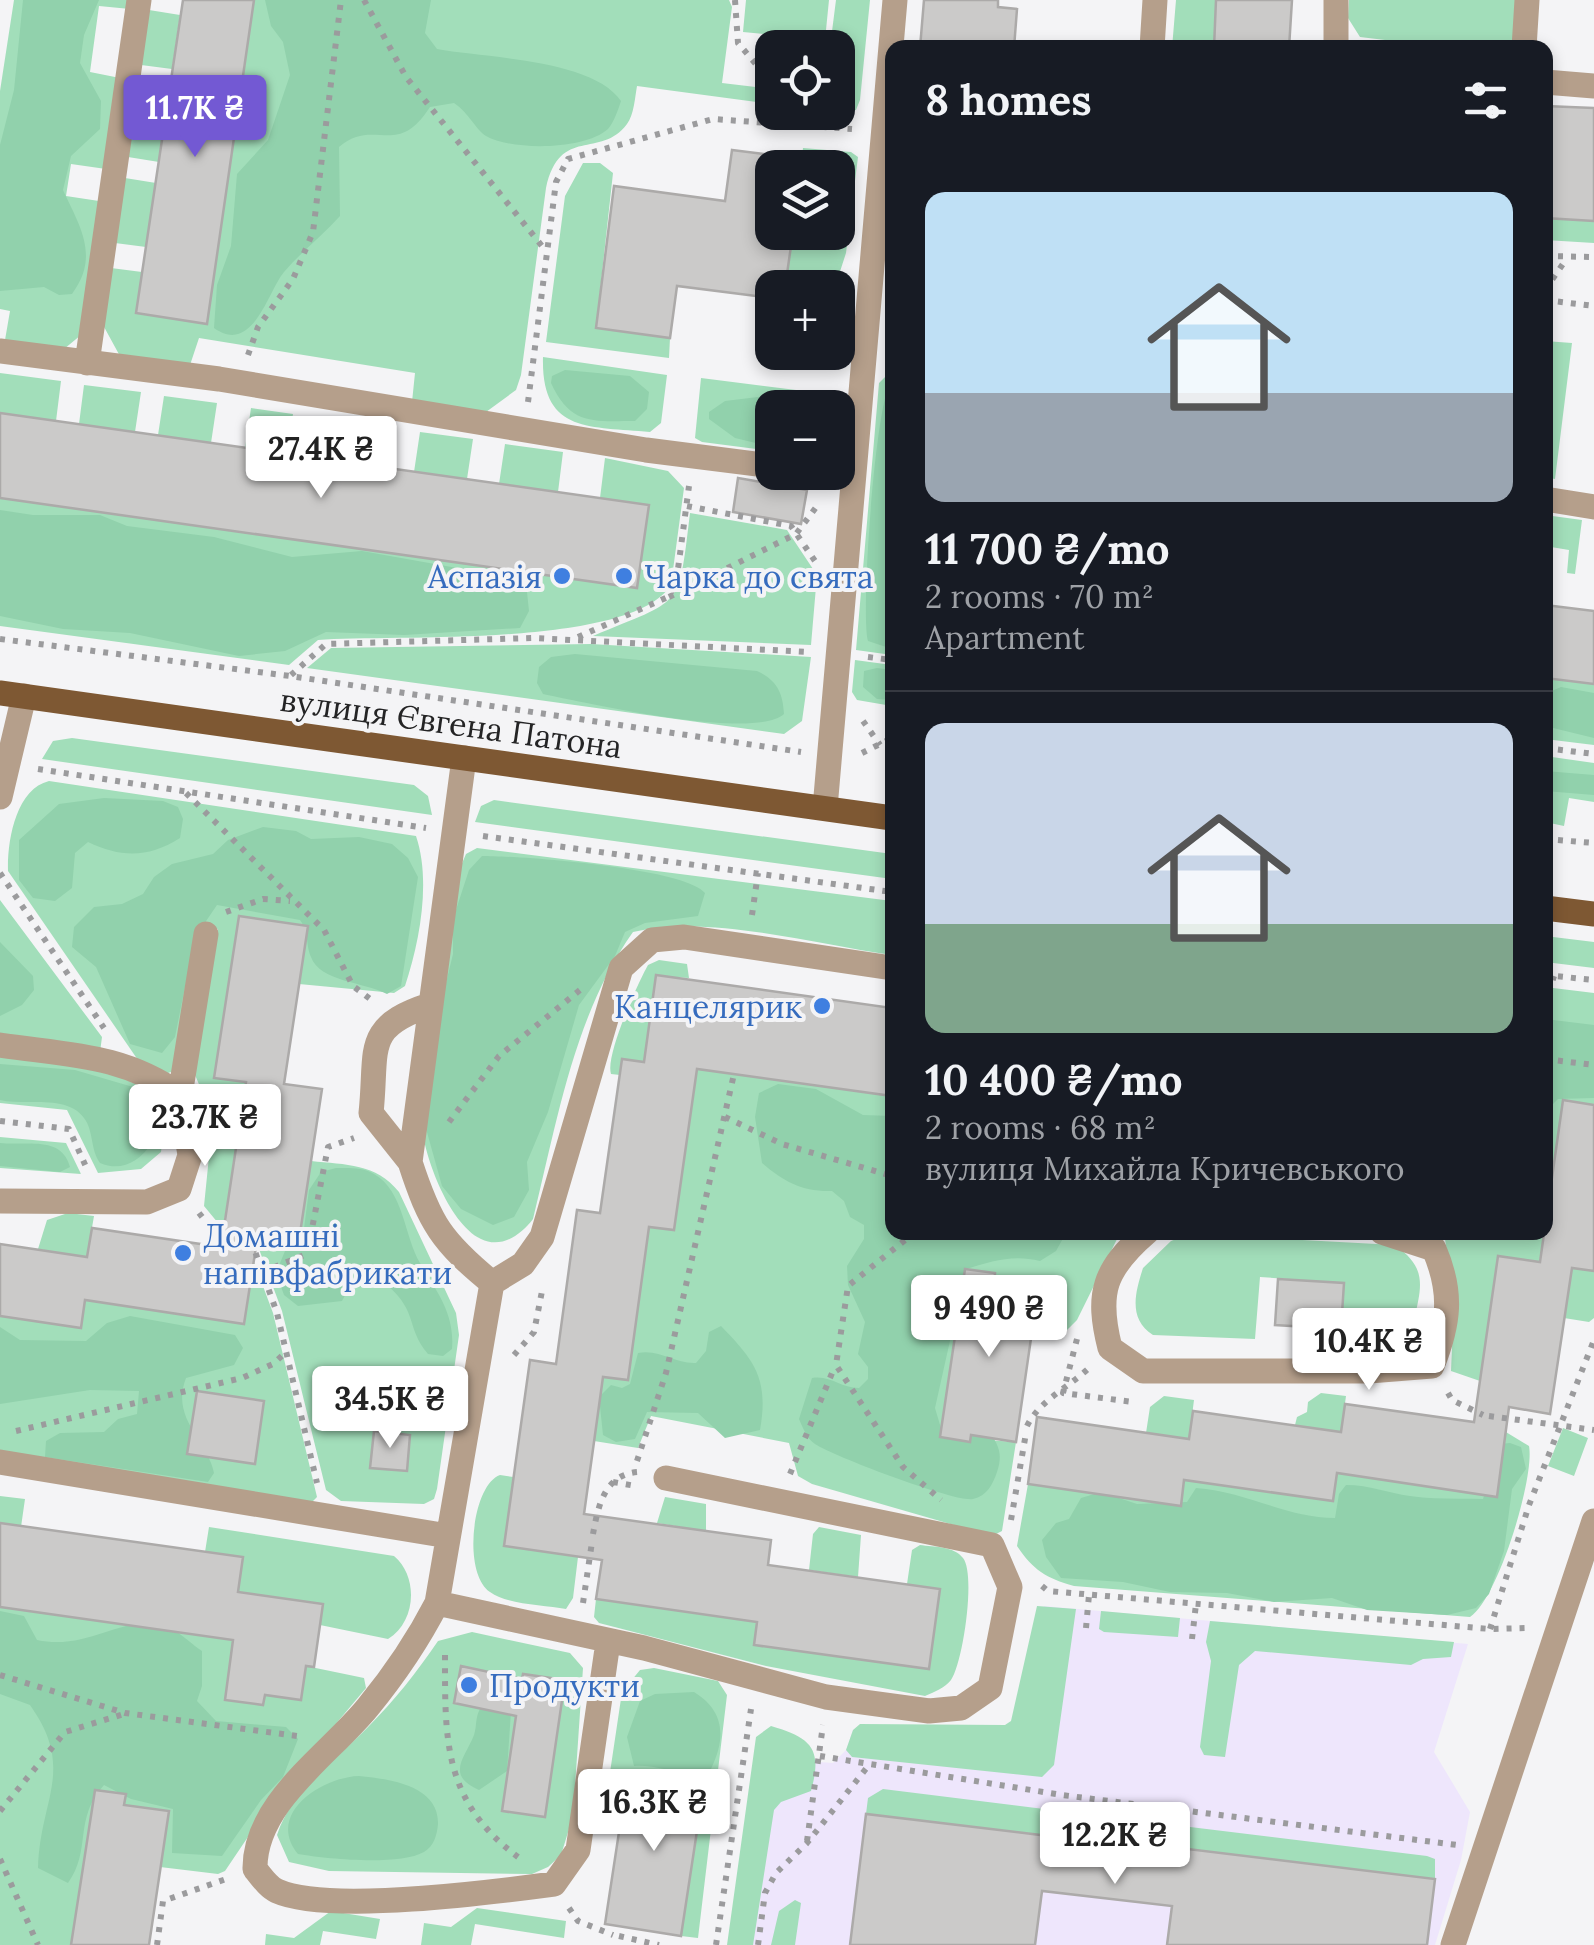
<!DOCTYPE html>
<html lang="en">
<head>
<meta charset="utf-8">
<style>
  :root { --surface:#171b24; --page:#242831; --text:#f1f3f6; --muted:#9ea1a6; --line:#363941; --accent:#7359d3 }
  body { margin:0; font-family:Lora,serif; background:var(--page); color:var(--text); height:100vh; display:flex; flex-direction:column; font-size:38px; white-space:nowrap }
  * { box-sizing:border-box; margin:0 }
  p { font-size:32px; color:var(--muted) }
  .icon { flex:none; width:55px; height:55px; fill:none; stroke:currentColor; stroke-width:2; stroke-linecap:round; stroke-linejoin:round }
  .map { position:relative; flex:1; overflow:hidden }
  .drawer { position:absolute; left:885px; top:40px; width:668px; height:1200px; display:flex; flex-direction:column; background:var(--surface); border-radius:20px; box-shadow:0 5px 15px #0003 }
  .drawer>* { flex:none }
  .buttons { position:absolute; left:755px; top:30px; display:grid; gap:20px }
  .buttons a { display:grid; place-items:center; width:100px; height:100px; border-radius:20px; background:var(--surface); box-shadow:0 5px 15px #0003; font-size:50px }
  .price { position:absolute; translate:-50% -85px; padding:0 22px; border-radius:10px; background:#fff; color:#222; font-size:32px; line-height:65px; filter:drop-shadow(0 2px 5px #0008) }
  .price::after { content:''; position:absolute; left:50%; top:60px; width:30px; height:22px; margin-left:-15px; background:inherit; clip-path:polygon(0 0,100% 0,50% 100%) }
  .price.active { background:var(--accent); color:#fff }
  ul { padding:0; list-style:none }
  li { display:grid; align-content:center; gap:20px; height:530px; padding:0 40px }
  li+li { border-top:2px solid var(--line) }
  li span { display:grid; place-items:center; height:310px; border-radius:20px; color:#555 }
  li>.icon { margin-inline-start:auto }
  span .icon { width:180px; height:180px; fill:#fffc; stroke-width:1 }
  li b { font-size:42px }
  h2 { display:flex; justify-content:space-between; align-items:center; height:120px; padding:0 40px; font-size:42px }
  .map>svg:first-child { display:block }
  .education { fill:#eee6fc }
  .green { fill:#a2deba }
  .forest { fill:#91d1ac }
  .building { fill:#cbcac9; stroke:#acaaa9; stroke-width:2.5 }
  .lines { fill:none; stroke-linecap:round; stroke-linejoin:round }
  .path { stroke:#9b9b9d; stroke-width:6; stroke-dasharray:5 8; stroke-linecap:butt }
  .minor { stroke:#b59f8b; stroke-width:25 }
  .major { stroke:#7e5833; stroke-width:25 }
  .shop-dot { fill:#3f7fe0; stroke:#f4f4f6; stroke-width:4 }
  .labels { text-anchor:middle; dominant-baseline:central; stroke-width:8; stroke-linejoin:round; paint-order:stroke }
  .shop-label { font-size:32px; fill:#366cbe; stroke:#f4f4f6; text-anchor:start }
  .street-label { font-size:32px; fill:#242425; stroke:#f4f4f6 }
</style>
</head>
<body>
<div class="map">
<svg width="1594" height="1945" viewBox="0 0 1594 1945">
  <rect width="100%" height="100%" fill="#f4f4f6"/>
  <path class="education" d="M1044 1606 1468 1644 1434 1752 1470 1812 1461 1860 1435 1945H736L764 1758 833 1763 846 1750 853 1730 1016 1731Z"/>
  <path class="green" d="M14 0H131L130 9 99 6 90 72 120 78 106 169 71 164 66 196 99 201 81 335 64 349 5 340 10 311 0 309V91Z
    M254 0H729L732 7 722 83 772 89V104L637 86C635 97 634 115 627 124 600 160 560 125 546 188L521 375 516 390 486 412 412 402 415 373 199 338 189 368 121 358 103 325 111 268 142 272 137 313 207 323Z
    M746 0H829L825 40 743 32Z
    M836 0H870L860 100 856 110 837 112 838 48H772V58L763 41 830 47Z
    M1176 0H1216L1214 47 1172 48Z
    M1349 0H1518L1515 35 1509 47H1391L1385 40 1360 37 1348 18Z
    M149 10 180 15 172 69 141 65Z
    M138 89 169 93 159 162 128 157Z
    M803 148 851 152 858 157 846 253 835 287 785 288 793 233 838 232V168L801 167Z
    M583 163H600L613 173 596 328 670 338 669 358 546 342 565 196Z
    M125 178 156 183 146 247 115 243Z
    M1545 218 1594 221V243L1545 240Z
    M1545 341 1572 343 1555 479 1545 477Z
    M543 357 667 375 661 423 650 432C590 426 541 434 543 357Z
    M892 370V655L856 650 879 383Z
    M0 373 61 381 56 421 0 413Z
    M701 378 836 395 835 407 772 408V451L702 442 695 438Z
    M84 385 141 392 135 432 79 424Z
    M164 396 217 403 211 443 158 435Z
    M251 408 293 414 287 454 245 448Z
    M333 420 386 428 380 467 327 460Z
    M420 432 473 439 467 479 414 472Z
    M505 444 563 452 558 492 499 484Z
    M605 458 668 471 684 488 671 585C630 649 392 634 318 640L289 665 0 626V498L636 588 600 498Z
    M690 513 787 530 817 575 811 645 593 636C683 598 678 612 690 513Z
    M1545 515 1582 520 1575 574 1567 573 1569 550 1545 546Z
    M591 644 811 657 802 721 784 734 307 668 331 648Z
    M855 660 892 665V706L857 700 852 692Z
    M1545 678 1594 684V745L1545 739Z
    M72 738 414 785 428 796 432 815 42 759 53 741Z
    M1545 756 1594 763V802L1569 798 1564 826 1545 822Z
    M49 781 416 836C431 880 420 941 405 986L394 993 299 984 307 926 239 916 215 1078 246 1082 223 1229 204 1206 213 1117 195 1075 218 929 199 926 174 1071 165 1074 140 1063 8 871C7 841 16 789 49 781Z
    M494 800 892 854V879L475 822 481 806Z
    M477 848 892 901V955C814 944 709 914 633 932 574 1015 557 1122 533 1219 521 1235 501 1249 481 1239 448 1223 422 1152 421 1118 420 1094 428 1066 432 1042 440 986 448 931 457 875L466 854Z
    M0 900 102 1037 100 1052 0 1033Z
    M1545 936 1594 942V968L1545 962Z
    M659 960 687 964 689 978 656 976 644 1062 623 1059 620 1075 611 1074C605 1056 637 985 648 965Z
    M1545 987 1594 993V1105L1563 1101 1545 1226Z
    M0 1056 97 1066 159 1095 165 1119 161 1152 141 1169 98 1173 67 1110 0 1103Z
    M697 1069 892 1096V1232L1120 1233 1077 1320 1064 1333H1032L1038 1290 994 1284 995 1273 965 1269 940 1437 1016 1442 1002 1531 992 1536 812 1484 798 1476 789 1443 651 1416 638 1448 594 1441 603 1377 628 1380 649 1227 674 1230Z
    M0 1137 66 1143 81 1174 0 1168Z
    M311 1161C346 1165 376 1163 399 1192L456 1313 459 1335 437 1489 434 1499 424 1504 341 1501 326 1490 282 1311 256 1241 257 1234 299 1240Z
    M68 1213 94 1216 87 1257 38 1249 47 1220Z
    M1439 1233H1544L1540 1262 1498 1256 1480 1381 1451 1371 1454 1299 1445 1239Z
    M1189 1234 1395 1245C1427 1268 1422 1285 1414 1320L1393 1337 1340 1338 1343 1283 1260 1277 1255 1339 1153 1335C1128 1319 1135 1293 1143 1268L1171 1241Z
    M251 1254 273 1313 317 1497 312 1502 0 1455V1316L80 1328 85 1300 244 1324 250 1285 240 1283Z
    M1572 1268 1594 1271V1318L1589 1322 1564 1318Z
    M1321 1393 1346 1396 1341 1432 1295 1425 1297 1417 1307 1412 1308 1402Z
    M1164 1396 1194 1400 1189 1439 1146 1433 1150 1407Z
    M1496 1426 1529 1446C1535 1477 1498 1599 1470 1617L1074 1586C1046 1578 1033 1570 1017 1546L1028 1484 1180 1506 1184 1480 1332 1501 1337 1473 1496 1497Z
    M1563 1428 1588 1438 1574 1476 1548 1466Z
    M500 1475 513 1477 504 1546 578 1557 573 1598 566 1609C544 1605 508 1605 490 1592 462 1573 472 1485 500 1475Z
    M0 1496 25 1499 21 1527 0 1523Z
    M665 1497 706 1504V1531L657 1523Z
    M209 1527 394 1556C419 1577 416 1622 388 1639L320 1625 322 1604 237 1600 243 1558 205 1552Z
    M819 1527 861 1535 858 1577 809 1570 813 1534Z
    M920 1545C934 1547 954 1546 963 1558 976 1574 963 1663 951 1680 945 1688 934 1692 925 1696L766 1666 599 1623 594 1617 596 1599 757 1622 754 1645 929 1668 940 1589 907 1584 912 1550Z
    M1037 1606 1076 1609 1054 1765 1042 1777 852 1757 846 1750 853 1730 860 1724 1005 1725 1011 1721Z
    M0 1607 233 1640 225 1700 265 1695 301 1700 306 1666 364 1678 366 1688 277 1794 225 1871 218 1874 160 1867 169 1811 124 1805 125 1794 95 1790 71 1945H0Z
    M1101 1611 1180 1618 1178 1637 1104 1632 1099 1629Z
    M1210 1621 1454 1642 1451 1657 1423 1659 1411 1665 1255 1651 1239 1665 1225 1757 1204 1755 1200 1747 1211 1661 1206 1642Z
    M472 1632 570 1653 583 1668 573 1816 561 1855 548 1867 532 1874 329 1871 289 1862 277 1835C292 1789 335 1761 368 1727 394 1701 417 1672 438 1641Z
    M654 1668 718 1681 727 1695 698 1938 681 1936 704 1785 620 1829 602 1826 622 1692 640 1670Z
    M771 1726C811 1738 823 1748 811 1791L781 1802 774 1810 753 1945H727L756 1737Z
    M883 1789 1052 1810 1049 1836 866 1814 868 1798Z
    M1182 1826 1427 1856 1435 1859V1879L1179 1848Z
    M795 1900 801 1903 795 1945H771L779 1911Z
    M477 1908 566 1921 564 1938 475 1924 471 1945H421L424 1923 451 1927Z
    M331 1911 380 1919 376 1939 323 1931 320 1945H265L266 1934 294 1938Z"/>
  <path class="forest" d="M23 0H99L84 35 80 63 101 101 100 129 71 156 63 190C80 227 100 256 72 294L59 295 44 287 0 291V145L14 90Z
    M265 0H431L425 33 437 49C486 58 593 59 621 101 618 110 614 122 608 129 585 150 512 151 486 136 476 130 469 113 454 103L430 107C396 160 375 116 339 147L340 216C322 236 301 252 284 272 268 291 253 356 214 328L217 285 231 246 237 174 268 140 290 75 283 42 271 26Z
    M565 370 630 376 649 392 647 409 635 421C593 421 571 426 551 383L552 376Z
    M892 380V649L868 641C860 614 876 395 892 380Z
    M784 394 816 407 772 408V447L735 438 709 419V412L725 401Z
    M0 510 33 515H100L127 526 214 537 292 557 362 551 485 573 516 583 527 592 529 611 520 628 404 635 326 632 285 651 239 656 130 633 63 629 0 616Z
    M575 654 757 671C777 680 783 693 784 714 754 741 587 703 543 694L537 683 539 667 551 657Z
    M877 668 892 670V700L877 699 863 687 864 671Z
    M1561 687 1594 693V738L1545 726 1547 693Z
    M1545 771 1594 775V795L1545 791Z
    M104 798 163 801 178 807 183 819 180 838C148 858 122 858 88 842L75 853 72 888 55 901 33 898 19 880V840L59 804Z
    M263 827 296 831 311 839 359 837 392 844 408 858 418 877 401 986 387 994C365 982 320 982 311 957 305 943 310 934 300 920L217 905 202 927 195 973 185 987 175 1037 162 1053 130 1044 96 967 72 947 74 927 94 907 122 904 143 894 154 877 172 864 213 854 228 840Z
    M482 856C521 856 684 868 705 893L698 916 645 923 625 932 615 956 579 1005 548 1112 527 1162 529 1190 514 1217 493 1225 461 1209 442 1186 425 1125 444 991 453 954V919L469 870Z
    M0 942 33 976 34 990 22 1005 0 1016Z
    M1545 1019 1594 1025V1098L1558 1099 1553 1104 1545 1148Z
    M0 1064 75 1070 133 1087 148 1117 151 1144C139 1162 121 1172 100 1163 90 1149 94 1131 84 1118 67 1094 25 1106 0 1100Z
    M778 1084 816 1089 863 1115 892 1116V1232L1066 1233 1056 1251 1040 1261C1013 1254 992 1261 966 1269L935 1408 943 1435 988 1430C999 1445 1003 1454 997 1472 993 1484 987 1496 973 1499 957 1503 835 1457 815 1444 807 1439 803 1428 799 1419L812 1378C831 1375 840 1388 859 1388L868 1379V1367L858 1354 865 1322 848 1285 847 1266 864 1239V1225L850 1217 844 1201 832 1191C803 1192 784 1182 762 1163L755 1117 759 1093Z
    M0 1143C26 1146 62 1135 70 1167L60 1172 0 1166Z
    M336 1168C349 1168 363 1167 374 1174 404 1191 404 1236 420 1263 437 1292 455 1314 452 1349L443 1356 428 1354C405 1326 419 1313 387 1285L349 1288 342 1301 298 1306 284 1295 276 1273 285 1251 302 1244 309 1190 321 1172Z
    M130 1316 235 1335 243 1348 234 1365 186 1378C170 1419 208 1441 214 1473L208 1482 45 1457 46 1441 60 1433 104 1432 118 1419 137 1414 139 1391 90 1390 0 1404V1327L20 1340 86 1341 107 1323Z
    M721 1326C755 1361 769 1379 760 1430L725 1438 698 1413 647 1412 635 1439 616 1442 603 1435 599 1397 611 1385 622 1388 630 1384 638 1353C661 1349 674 1364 696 1363L706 1351 709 1332Z
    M1510 1443 1521 1447 1526 1469 1512 1489 1504 1551 1489 1594 1476 1608 1447 1615 1367 1610 1332 1598 1274 1602 1227 1593 1170 1592 1123 1582 1061 1578 1046 1557 1042 1540 1056 1523 1069 1519 1081 1498 1101 1492 1137 1504 1187 1502 1196 1488C1245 1491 1287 1518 1335 1518L1339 1494 1346 1485C1370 1485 1388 1493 1410 1496 1435 1500 1458 1498 1483 1499L1500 1444Z
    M0 1611 24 1616 37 1640C87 1651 121 1615 162 1625 175 1627 191 1644 202 1651V1686L197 1701 216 1721 286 1727 298 1739 283 1777 261 1800 222 1856 172 1853 173 1809 131 1799 104 1785C73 1819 92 1850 68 1883L38 1868C40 1798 76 1770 30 1705L0 1694Z
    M694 1692C725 1711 726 1738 711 1769 685 1780 661 1764 634 1766L627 1737 640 1701 655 1694Z
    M492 1702 511 1711 507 1771 479 1790C445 1775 465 1758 474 1735 477 1726 475 1718 480 1709Z
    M359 1776C389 1779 439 1785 438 1824 437 1835 434 1846 424 1852 399 1866 327 1859 298 1854 265 1814 322 1777 359 1776Z"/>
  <path class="building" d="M183 0H254L207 324 136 313Z
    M924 0H998V7L1017 9 1014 48H920Z
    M1216 0H1292L1289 48H1214Z
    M1545 106 1594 108V221L1545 218Z
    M732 150 772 155V232H793L785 288H772V298L677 286 670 338 596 328 614 186 725 201Z
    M0 413 649 505 637 588 0 498Z
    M738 478 807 490 801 524 733 512Z
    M1545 605 1594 611V684L1545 678Z
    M239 916 308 926 284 1084 322 1089 299 1240 258 1234 244 1324 85 1300 81 1328 0 1316V1244L87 1257 92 1228 221 1247 246 1082 214 1078Z
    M656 975 892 1008V1096L697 1069 674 1230 649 1227 628 1380 603 1377 584 1514 771 1540 768 1565 940 1589 929 1669 754 1645 757 1622 596 1599 602 1560 504 1546 530 1360 556 1364 577 1210 600 1213 622 1059 644 1062Z
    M1563 1100 1594 1105V1271L1572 1268 1550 1414 1509 1407 1497 1497 1337 1473 1333 1501 1184 1480 1181 1506 1028 1484 1037 1417 1189 1439 1193 1411 1341 1432 1345 1404 1474 1422 1498 1256 1540 1262Z
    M965 1269 995 1273 994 1284 1038 1290 1016 1442 971 1435 970 1442 940 1437Z
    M1278 1279 1344 1283 1341 1329 1275 1325Z
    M197 1391 264 1401 255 1464 187 1454Z
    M374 1431 410 1435 407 1471 370 1468Z
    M0 1523 243 1557 238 1592 323 1604 314 1667 306 1666 301 1700 265 1695 263 1705 225 1700 233 1640 0 1607Z
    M461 1666 522 1679 523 1674 565 1680 545 1817 502 1811 516 1716 454 1703Z
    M628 1773 704 1785 681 1936 605 1924Z
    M95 1790 126 1794 124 1805 169 1811 149 1945H71Z
    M1052 1810 1182 1826 1179 1848 1435 1879 1427 1945H1167L1172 1906 1042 1891 1035 1945H850L866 1814 1049 1836Z"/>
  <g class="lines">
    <path class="path" d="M364 0 406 77 546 251
      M735 0 738 43 772 83
      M793 112 803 128
      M1545 256 1594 257
      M1545 290 1567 258
      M1545 300 1594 306
      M248 355 258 327 293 279 313 232 341 0
      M528 402 556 182 568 159 713 119 852 129
      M687 506 791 526 815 561
      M669 597 796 534 817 506
      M578 637 668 597 676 584 689 486
      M0 639 290 676 801 752
      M868 657 892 660
      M291 675 326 644 532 638 811 652
      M863 721 880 745
      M1545 748 1594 754
      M862 753 892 738
      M38 769 426 828
      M186 793 324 930 353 986 373 1001
      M483 836 892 892
      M1545 839 1594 843
      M0 873 104 1028
      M226 912 263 899 290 901
      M752 915 758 873
      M1545 975 1594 980
      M1545 1005 1554 976
      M1545 1059 1594 1065
      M725 1117 782 1144 892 1176
      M0 1121 69 1129 87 1169
      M449 1122 499 1056 580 990
      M199 1213 217 1236 230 1239
      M915 1232 848 1286 836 1365 903 1467 941 1500
      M237 1240 252 1243 277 1313 317 1483
      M262 1272 307 1254 328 1147 354 1138
      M1077 1339 1063 1393 1133 1402
      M514 1355 534 1332 543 1286
      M1448 1393 1452 1400 1483 1415
      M1489 1416 1594 1430
      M1027 1426C1040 1400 1068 1388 1090 1367
      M16 1431 242 1378 273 1364 286 1352
      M637 1461 666 1373 734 1074
      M790 1474 835 1366
      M613 1482 636 1486
      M1011 1520 1026 1433
      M593 1534C598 1507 604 1475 637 1472
      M1042 1586 1048 1591 1490 1629 1526 1628
      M583 1603 592 1542
      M1086 1628 1089 1595
      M1490 1629 1529 1505 1594 1340
      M1192 1639 1196 1604
      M445 1655C445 1740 443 1801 518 1857
      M0 1675 125 1713 297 1736
      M820 1756 1062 1795 1457 1845
      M0 1811 65 1732 124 1714
      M807 1841 823 1725
      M0 1859 38 1945
      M569 1908 578 1921 613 1935
      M619 1936 659 1945
      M157 1945 163 1901 229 1878
      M716 1945 751 1709
      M758 1945 765 1893 776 1873 807 1843 869 1765"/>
    <path class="minor" d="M1152 48 1155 0
      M1336 48V0
      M1524 48 1527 0
      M1545 82 1594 86
      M0 351 219 379 646 450 772 466
      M87 363 139 0
      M1545 499 1594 507
      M464 758 410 1162C430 1224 442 1242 492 1283
      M0 797 24 696
      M825 808 895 0
      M0 1045C67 1055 123 1054 180 1095L190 1155 179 1189 147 1202 0 1201
      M180 1095 206 934
      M410 1162 371 1113C378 1049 362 1027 430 1005
      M1147 1232C1104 1269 1096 1293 1110 1348L1143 1371H1369L1432 1366C1449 1323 1453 1293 1434 1249L1382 1232
      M0 1462 448 1536
      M666 1478 992 1545 1010 1587 990 1688 961 1708 929 1711 826 1697 644 1648 437 1603 492 1283 523 1264 542 1237 621 968 652 940 684 937 892 968
      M437 1603C418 1640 395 1674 368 1707 330 1754 254 1803 255 1869 261 1876 268 1887 277 1891 328 1914 494 1892 554 1884L578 1850 608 1642
      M1453 1945 1594 1521"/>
    <path class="major" d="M0 693 892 818
      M1545 908 1594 914"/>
  </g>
  <g class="shop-dot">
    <circle cx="562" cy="576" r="10"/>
    <circle cx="624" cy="576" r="10"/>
    <circle cx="822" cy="1006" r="10"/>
    <circle cx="183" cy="1253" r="10"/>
    <circle cx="469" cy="1685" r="10"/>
  </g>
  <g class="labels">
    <g class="shop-label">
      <text x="542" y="576" text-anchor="end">Аспазія</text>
      <text x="644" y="576">Чарка до свята</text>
      <text x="802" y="1006" text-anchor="end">Канцелярик</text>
      <text x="203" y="1235">Домашні<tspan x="203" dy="37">напівфабрикати</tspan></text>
      <text x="489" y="1685">Продукти</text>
    </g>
    <g class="street-label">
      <text transform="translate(451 723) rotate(8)">вулиця Євгена Патона</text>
    </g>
  </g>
</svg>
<div class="buttons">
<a><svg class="icon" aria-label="locate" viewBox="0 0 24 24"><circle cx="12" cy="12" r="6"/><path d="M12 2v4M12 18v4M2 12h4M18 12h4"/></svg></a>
<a><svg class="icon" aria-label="layers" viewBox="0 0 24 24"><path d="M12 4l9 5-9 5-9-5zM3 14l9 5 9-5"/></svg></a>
<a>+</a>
<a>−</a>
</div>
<b class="price active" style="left:195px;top:160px">11.7K ₴</b>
<b class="price" style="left:321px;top:501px">27.4K ₴</b>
<b class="price" style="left:205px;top:1169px">23.7K ₴</b>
<b class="price" style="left:989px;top:1360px">9 490 ₴</b>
<b class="price" style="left:1369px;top:1393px">10.4K ₴</b>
<b class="price" style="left:390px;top:1451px">34.5K ₴</b>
<b class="price" style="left:654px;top:1854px">16.3K ₴</b>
<b class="price" style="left:1115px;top:1887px">12.2K ₴</b>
<section class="drawer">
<h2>8 homes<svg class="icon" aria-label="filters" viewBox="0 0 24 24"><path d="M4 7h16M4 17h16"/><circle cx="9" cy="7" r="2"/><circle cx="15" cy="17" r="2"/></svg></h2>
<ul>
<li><span style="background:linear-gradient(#bfe0f5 65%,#9aa5b1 0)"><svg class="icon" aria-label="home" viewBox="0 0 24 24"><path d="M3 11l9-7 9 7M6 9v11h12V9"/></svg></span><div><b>11 700 ₴/mo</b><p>2 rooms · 70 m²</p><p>Apartment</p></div></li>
<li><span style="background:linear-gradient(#c9d6e8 65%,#7fa58c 0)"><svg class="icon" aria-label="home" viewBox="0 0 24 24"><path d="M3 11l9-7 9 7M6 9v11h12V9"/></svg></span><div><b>10 400 ₴/mo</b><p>2 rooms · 68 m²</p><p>вулиця Михайла Кричевського</p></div></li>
</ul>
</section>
</div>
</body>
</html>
